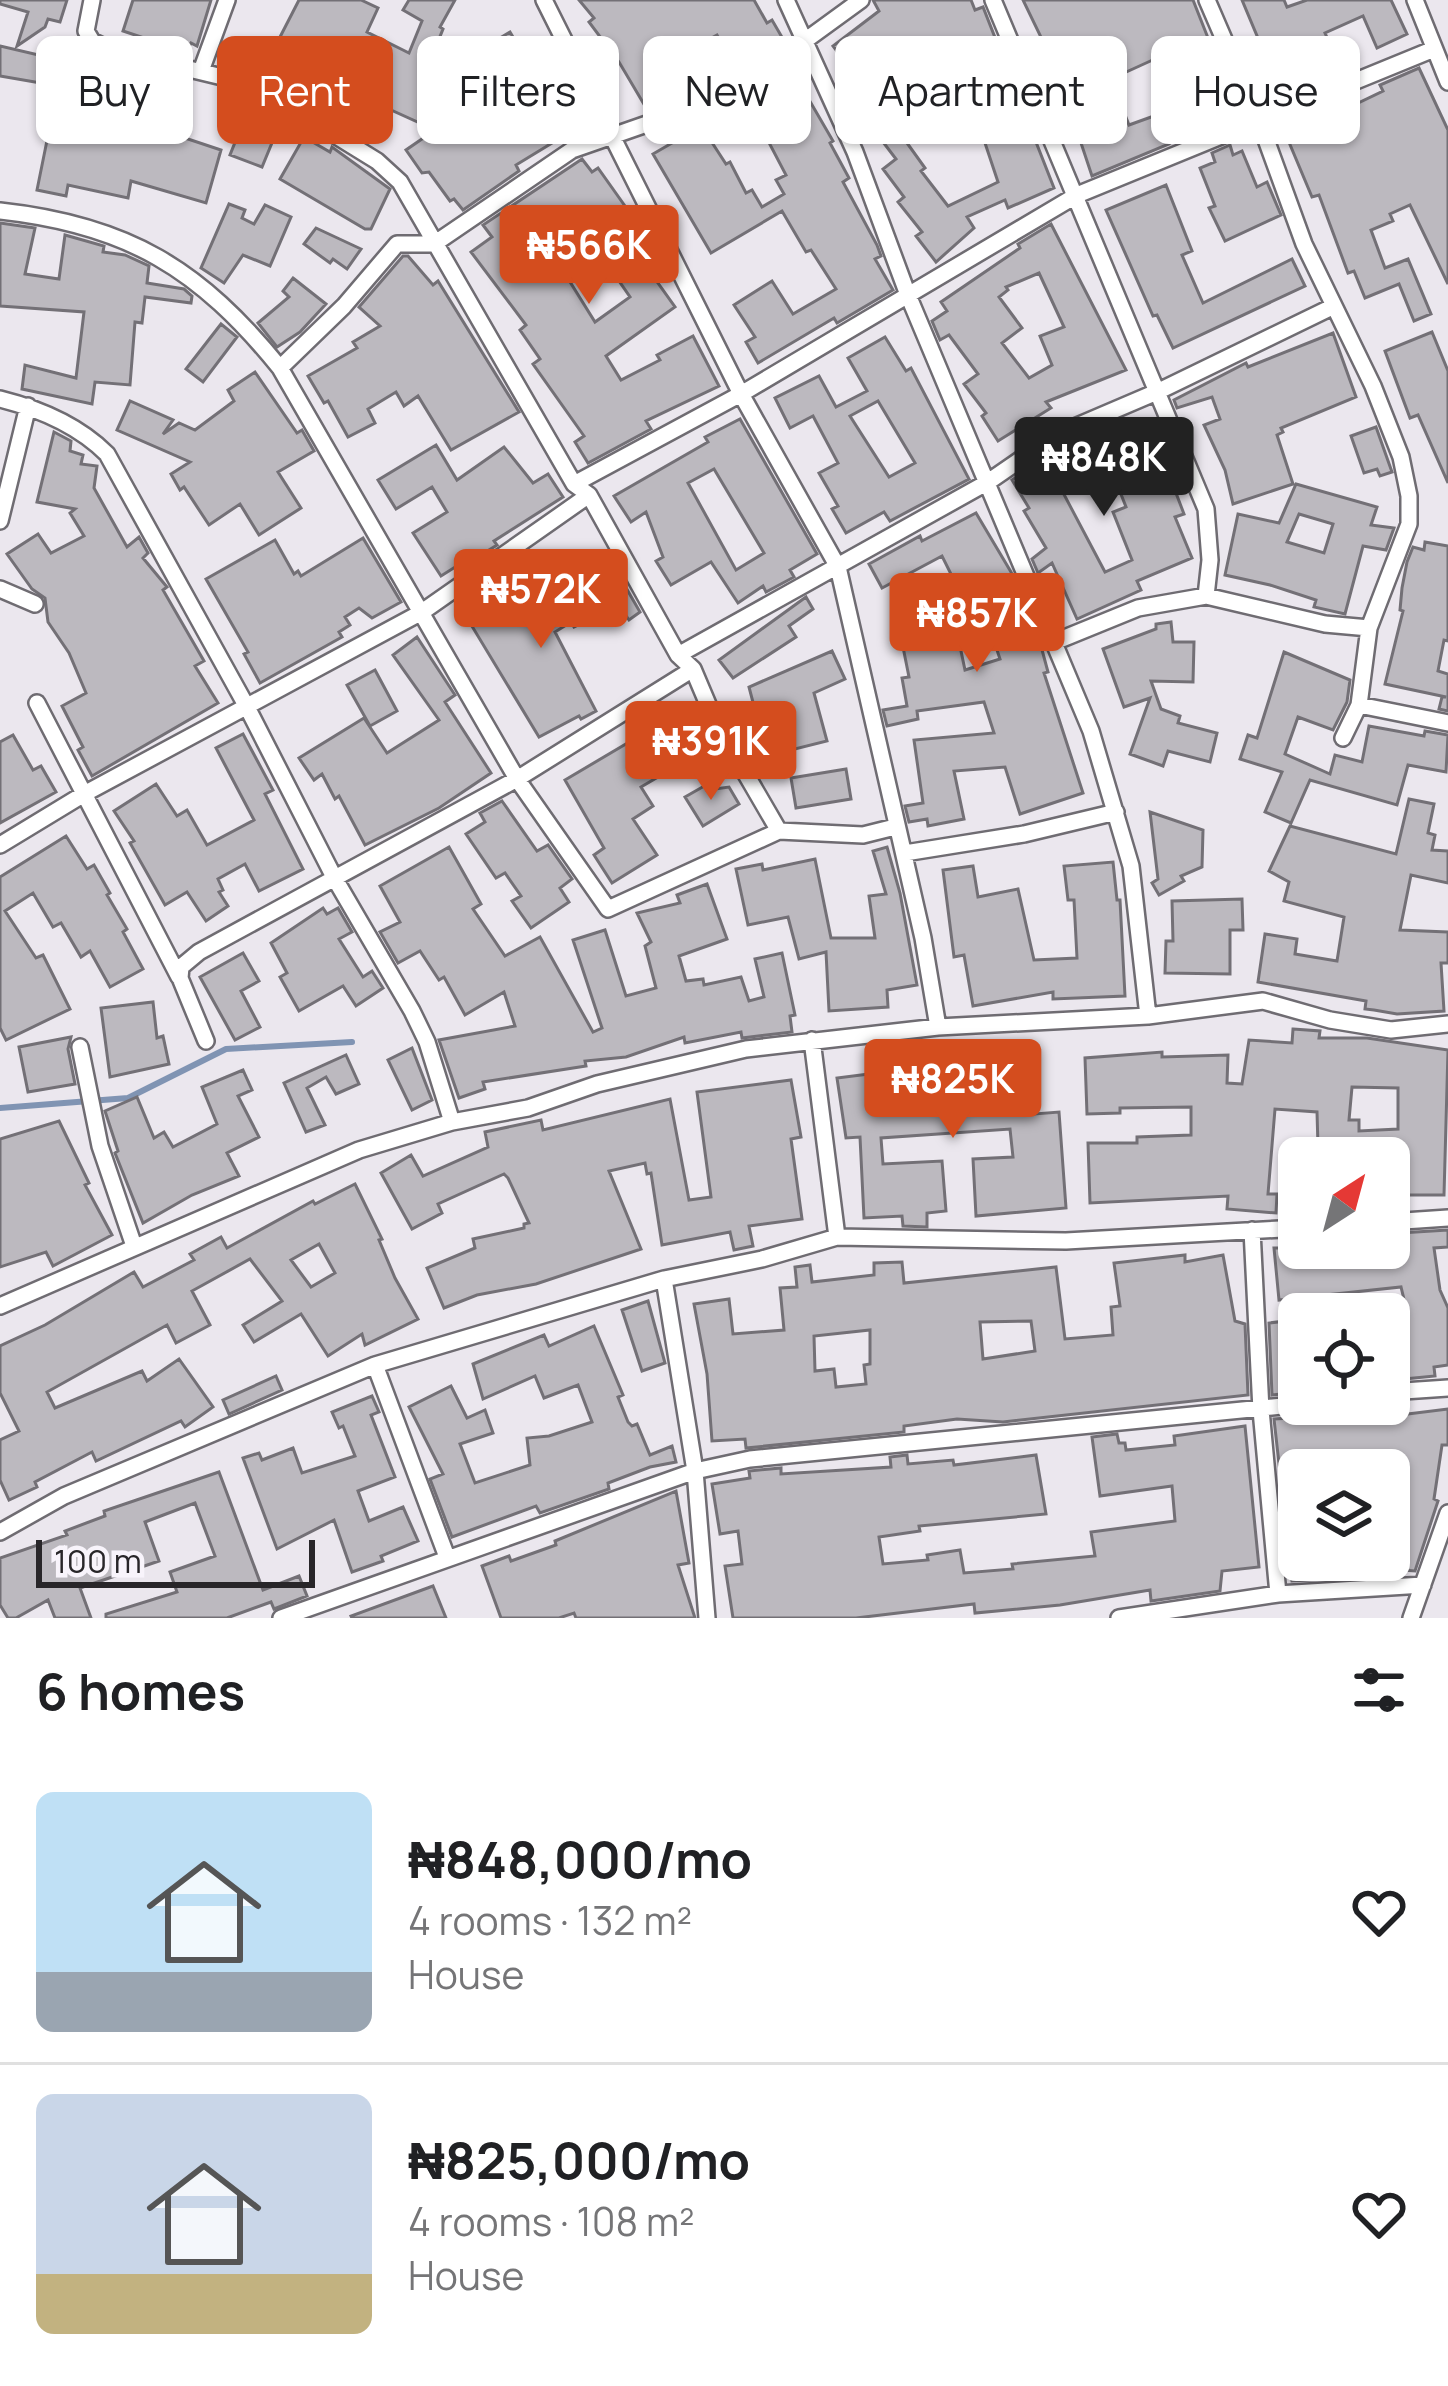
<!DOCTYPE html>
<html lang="en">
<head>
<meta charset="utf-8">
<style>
  :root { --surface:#fff; --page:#f2f2f2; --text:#202124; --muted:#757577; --line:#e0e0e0; --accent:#d44d1e }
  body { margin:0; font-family:Manrope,sans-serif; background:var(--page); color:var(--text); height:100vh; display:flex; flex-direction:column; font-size:45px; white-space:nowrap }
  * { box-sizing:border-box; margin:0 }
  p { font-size:39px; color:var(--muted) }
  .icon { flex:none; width:66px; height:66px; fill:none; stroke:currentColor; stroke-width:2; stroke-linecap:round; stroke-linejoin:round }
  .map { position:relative; height:1618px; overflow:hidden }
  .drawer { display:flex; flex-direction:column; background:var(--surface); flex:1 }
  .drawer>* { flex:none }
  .hud { position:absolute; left:36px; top:36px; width:1377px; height:108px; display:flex; gap:24px }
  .needle { width:78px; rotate:36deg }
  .controls { position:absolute; left:1278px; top:1137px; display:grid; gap:24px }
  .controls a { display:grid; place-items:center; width:132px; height:132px; border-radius:18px; background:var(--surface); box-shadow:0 3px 9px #0004; font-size:60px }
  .scale { position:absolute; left:36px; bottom:30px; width:279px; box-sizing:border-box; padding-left:12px; border:6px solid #282629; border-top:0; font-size:33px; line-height:42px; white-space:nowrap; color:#282629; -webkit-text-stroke:9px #f8f4fb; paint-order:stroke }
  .price { position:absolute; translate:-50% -102px; padding:0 27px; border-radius:12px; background:var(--accent); color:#fff; font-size:39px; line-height:78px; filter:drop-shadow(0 3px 6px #0008) }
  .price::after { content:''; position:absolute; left:50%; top:72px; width:36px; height:27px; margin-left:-18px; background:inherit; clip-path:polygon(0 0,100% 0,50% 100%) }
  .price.active { background:#222; color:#fff }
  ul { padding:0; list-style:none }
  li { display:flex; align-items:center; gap:36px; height:300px; padding:0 36px }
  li+li { border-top:3px solid var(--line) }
  li span { display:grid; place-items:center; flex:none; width:336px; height:240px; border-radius:18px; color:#555 }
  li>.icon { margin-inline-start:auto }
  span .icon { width:144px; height:144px; fill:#fffc; stroke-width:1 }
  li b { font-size:51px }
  h2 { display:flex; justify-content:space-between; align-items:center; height:144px; padding:0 36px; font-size:51px }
  .tag { padding:0 42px; border-radius:18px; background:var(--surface); box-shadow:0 3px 9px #0004; font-size:42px; line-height:108px }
  .tag.active { background:var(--accent); color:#fff }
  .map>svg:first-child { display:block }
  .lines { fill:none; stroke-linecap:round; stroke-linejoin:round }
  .stream { stroke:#8094b3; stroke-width:6 }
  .building { fill:#bcb9bf; stroke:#737076; stroke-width:3; fill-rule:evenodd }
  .street-casing { stroke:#6f6c72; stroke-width:20 }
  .street { stroke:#fff; stroke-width:15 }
</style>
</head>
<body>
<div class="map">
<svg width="1448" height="1618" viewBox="0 0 1448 1618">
  <rect width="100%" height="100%" fill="#ebe7ee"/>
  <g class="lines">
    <path class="stream" d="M0 1108 128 1098 226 1049 352 1042"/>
  </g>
  <path class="building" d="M0 0H67L60 22 48 19 45 27 17 46 28 12 0 4Z
    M133 0H211L197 46 191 43 186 52 123 31Z
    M299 0H361L378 8 367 32 409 53 422 21 403 10 409 0H455L440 27 443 29 420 86 510 32 531 67 538 63 550 82 555 78 588 121 516 165 519 171 463 210 454 199 450 201 429 172 422 173 406 150 435 130 294 66 282 88 260 76Z
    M579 0H754L767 23 772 20 783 39 736 67 717 35 684 53 686 57 680 60 697 88 648 111 619 62 589 22 594 18Z
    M873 0H971L975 10 983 7 1054 188 1008 208 1005 200 967 217 974 228 936 262 916 236 922 232 898 202 904 197 883 169 896 159 864 117 873 111 849 79 855 75 833 46 879 11ZM954 97 972 138 982 134 998 182 948 206 921 171 925 168 902 136Z
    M1023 0H1193L1210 43 1188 51 1200 95 1221 89 1230 116 1205 130 1203 124 1166 136 1169 144 1092 176 1081 143 1087 141 1069 95ZM1157 58 1170 105 1164 107 1165 112 1129 125 1111 79Z
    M1242 0H1284L1287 7 1307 0H1391L1407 34 1377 48 1363 16 1325 33 1341 68 1321 76 1323 82 1283 98Z
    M0 46 64 61 66 55 99 63 96 75 128 86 132 74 163 85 149 126 221 150 206 203 131 181 128 198 68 185 66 196 37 190 58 86 0 76Z
    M1419 68 1448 130V284L1410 205 1390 214 1393 221 1371 230 1385 268 1408 259 1431 314 1414 321 1399 284 1365 298 1354 271 1348 273 1319 195 1312 197 1286 135 1333 115 1330 110 1353 98 1356 104 1383 91 1380 85Z
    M797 79 833 141 830 143 849 178 843 182 877 245 881 256 875 259 893 290 837 323 834 318 758 363 746 342 755 337 734 305 772 281 793 314 836 289 811 250 806 252 782 211 711 253 653 154 710 121 719 136 711 141 726 164 730 162 746 193 752 190 762 207 784 194 776 180 786 175 764 133 753 139 737 112Z
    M244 120 276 133 262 167 230 155Z
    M304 137 330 152 332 147 390 189 371 229H365L280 179Z
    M1230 145 1233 155 1242 151 1257 187 1267 182 1281 215 1225 241 1209 208 1215 206 1200 168 1215 162 1212 153Z
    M582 159 592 172 598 168 637 223 623 234 675 307 606 356 621 380 660 360 657 355 693 336 719 386 646 421 651 429 588 463 575 442 584 436 533 364 540 359 520 330 526 325 471 252 492 237 483 225ZM599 252 630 297 595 322 567 277Z
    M1166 185 1192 251 1182 255 1203 303 1292 259 1305 286 1173 348 1157 315 1153 316 1106 210Z
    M229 204 245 210 242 218 254 224 265 205 291 217 270 266 243 255 224 283 201 268Z
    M0 223 35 228 25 274 59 279 65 235 104 246 103 252 125 255 149 266 147 283 184 289 192 296 191 303 145 297 142 323 135 322 130 385 95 382 92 404 22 389 25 365 76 378 84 312 0 306Z
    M1051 224 1126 370 1046 402 1051 408 998 441 982 416 986 413 964 384 978 374 949 335 940 340 932 321 947 311 941 302 1020 248 1018 244ZM1039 273 1064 327 1040 336 1052 365 1029 378 1002 343 1022 328 999 297 1008 290 1006 287Z
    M316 228 361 249 347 269 333 259 330 263 304 244Z
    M403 256H408L433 285 438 281 519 412 451 450 418 396 404 406 396 392 368 409 375 423 348 437 328 401 324 403 308 376 357 348 353 342 380 326 359 307Z
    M293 278 326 304 300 332 277 347 258 323 289 297 283 291Z
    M221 324 237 337 203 382 186 369Z
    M1432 332 1448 371V483L1418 415 1410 418 1385 351Z
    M1333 333 1356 397 1281 428 1283 432 1277 435 1293 484 1233 504 1225 470 1204 425 1220 419 1212 397 1177 408 1174 400 1246 363 1248 367Z
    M885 337 906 371 911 368 969 479 890 521 884 512 846 533 832 509 838 506 819 473 838 463 813 416 790 428 775 398 819 376 836 407 867 391 848 358ZM878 401 915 463 889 477 850 416Z
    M255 372 297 433 302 430 314 451 278 472 301 508 259 535 240 504 209 525 184 487 180 490 171 474 190 462 117 430 130 401 173 420 163 434 179 423 195 430 234 401 228 390Z
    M740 419 817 554 790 570 794 577 766 592 763 586 738 603 711 562 671 585 656 561 663 557 646 512 631 522 614 496 708 442 705 437ZM714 469 764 553 736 570 688 483Z
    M1376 427 1392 472 1380 476 1377 469 1364 473 1351 436Z
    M54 432 71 441 70 451 83 455 81 464 97 466 94 488 127 547 139 537 148 553 143 558 167 587 163 590 204 661 195 666 218 703 92 776 78 750 83 747 62 706 86 693 69 653 48 622 45 598 32 589 7 554 38 534 51 553 84 536 70 513 75 509 37 502Z
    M1095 432 1108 461 1164 440 1178 477 1171 480 1184 514 1175 517 1192 558 1137 581 1141 590 1077 619 1052 563 1038 573 1032 559 1046 548 1024 511 1029 508 1012 480 1064 445ZM1088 466 1095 482 1113 474 1126 507 1113 512 1132 560 1105 572 1059 485Z
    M436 445 457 480 504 447 533 483 548 474 563 497 494 541 497 545 481 555 479 552 441 576 413 533 447 512 432 487 396 509 378 480Z
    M1296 484 1377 507 1371 525 1394 528 1386 550 1363 546 1345 614 1314 607 1316 600 1270 585 1225 575 1238 514 1279 523ZM1299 514 1333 524 1324 553 1287 542Z
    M976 513 1011 572 1038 635 1048 672 1044 673 1083 793 1020 814 1005 767 954 771 964 819 928 826 927 819 909 822 905 806 923 803 914 740 994 733 984 702 917 711 918 719 887 726 883 710 907 706 902 678 909 677 902 642H905L893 605 956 584 942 556 882 588 869 564 920 536 922 541ZM976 605 989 626 1000 659 965 670 953 613Z
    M363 538 401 602 372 618 359 608 345 617 350 625 339 632 342 637 260 683 244 654 248 652 206 579 275 540 294 574 298 571 301 576Z
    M1425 542 1448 546V641L1444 640 1438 671 1448 674V711L1439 709 1442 697H1446L1385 684 1403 611 1400 610 1402 588 1407 562 1413 547 1424 550Z
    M621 579 640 612 629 620 618 604 574 627 571 622 555 632 596 711 581 719 579 716 539 737 461 608 512 584 529 615 536 611 542 621Z
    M806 597 813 609 789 626 796 637 733 678 719 660Z
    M1171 622 1173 642H1194L1193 682 1151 681 1161 709 1180 716 1178 723 1217 733 1210 762 1168 751 1163 766 1130 754 1150 698 1124 707 1103 649 1156 629V624Z
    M417 637 455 695 445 702 491 773 439 808 365 845 339 796 335 799 322 774 314 780 299 758 364 718 387 753 439 720 393 655Z
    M832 651 845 679 814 693 827 741 767 756 749 687Z
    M1284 652 1350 680 1347 702 1333 730 1298 717 1285 754 1330 774 1335 755 1362 762 1369 726 1424 736 1425 731 1448 735 1446 772 1408 765 1397 805 1310 780 1291 823 1265 812 1282 772 1240 759 1248 735 1257 738Z
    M375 670 397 711 370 726 347 685Z
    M663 722 687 760 641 787 653 806 633 819 657 855 612 883 594 855 604 848 565 780Z
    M243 734 273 790 265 794 303 869 259 891 245 864 218 879 223 890 219 892 228 906 206 921 187 892 165 905 130 843 134 841 114 811 156 784 177 816 187 810 207 845 254 820 216 748Z
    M13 735 33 770 41 766 56 792 0 823V742Z
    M846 769 851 799 796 808 791 778Z
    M706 785 707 790 729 787 739 804 703 826 685 797Z
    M1409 799 1434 804 1428 833 1435 835 1432 850 1448 851V883L1411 875 1400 930 1448 932V963H1441L1444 1011 1397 1014 1374 1010 1365 1009 1366 1001 1258 982 1265 934 1297 939 1295 954 1337 961 1344 917 1284 901 1289 882 1269 871 1290 826 1396 854Z
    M502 801 537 851 548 845 572 879 560 888 569 902 531 928 512 901 521 896 505 873 496 878 466 834 485 822 480 813Z
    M1150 812 1203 830 1202 867 1181 876 1184 881 1159 895 1152 883 1158 879Z
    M66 836 87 869 94 865 110 893 107 895 127 929 123 932 143 969 110 987 90 951 81 957 61 923 53 927 33 893 5 911 36 958 43 955 70 1009 6 1040 0 1028V877Z
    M449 847 481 904 473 909 505 956 540 937 593 1032 602 1028 573 940 605 930 626 996 656 988 645 946 651 942 637 913 680 903 677 895 707 884 727 939 679 956 686 981 703 979 704 985 741 977 749 1001 764 997 755 959 782 953 795 1015 790 1016 792 1032 742 1038 741 1032 685 1043 684 1037 626 1057 585 1061 586 1066 483 1082 485 1089 459 1098 439 1040 515 1026 504 992 465 1015 444 977 439 980 420 951 398 963 380 932 400 922 380 886Z
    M887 847 900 893 917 985 887 990 888 1007 829 1011 826 952 799 959 788 917 748 925 736 869 762 864 763 870 815 859 831 938H875L869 896 886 894 873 851Z
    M1113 862 1117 900H1120L1125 996 1053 999V992L973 1006 964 955 954 957 943 870 973 866 978 897 1018 889 1034 960 1077 958 1074 900H1068L1064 866Z
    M1242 899 1243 930H1230V974L1165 973 1166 941H1173L1172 901Z
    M323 908 327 914 338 908 352 932 339 939 363 977 372 971 383 988 356 1006 343 986 299 1011 280 977 287 973 271 943Z
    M243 953 259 981 241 991 260 1027 235 1040 200 977Z
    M153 1002 157 1038 163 1036 169 1064 110 1077 101 1008Z
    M1293 1029 1320 1031 1319 1038H1367L1448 1050 1444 1195H1406L1407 1203 1389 1206V1156L1328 1158V1146H1318L1317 1112 1275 1109 1268 1194H1277L1276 1213 1227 1209 1228 1196 1090 1203 1088 1143H1137V1137L1191 1135V1107L1120 1108V1113L1087 1114 1085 1058 1162 1052V1057L1228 1055 1227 1083 1242 1084 1249 1040 1292 1043ZM1352 1087 1398 1088V1129L1359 1131V1120H1349Z
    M71 1037 68 1049 75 1084 28 1092 19 1047Z
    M412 1048 432 1100 412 1110 388 1060Z
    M1016 1051 1022 1115 1059 1112 1066 1208 976 1216 973 1159 1013 1157 1010 1129 881 1138 883 1164 942 1161 946 1211 927 1213V1227L903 1226 902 1216 864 1218 860 1137 846 1138 837 1078 885 1072 886 1079 1002 1063 1001 1052Z
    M346 1055 359 1084 336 1094 326 1077 307 1088 325 1125 306 1132 284 1083Z
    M243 1070 252 1090 238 1096 259 1137 227 1153 239 1176 192 1195 143 1223 115 1153 118 1151 105 1111 137 1097 154 1138 164 1132 173 1147 217 1124 202 1087Z
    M791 1080 801 1137 791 1139 802 1219 749 1226 753 1246 734 1250 730 1232 662 1245 651 1173 647 1174 645 1163 609 1171 641 1249 536 1284 477 1295 444 1308 427 1268 475 1248 473 1239 524 1228V1224L529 1223 508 1178 504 1174 438 1204 442 1213 412 1229 381 1173 411 1155 423 1176 488 1147 485 1132 541 1120 543 1130 670 1099 689 1200 711 1197 697 1092Z
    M59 1121 89 1183 85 1185 112 1235 53 1266 46 1252 0 1267V1139Z
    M355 1184 382 1239 379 1240 395 1278 418 1319 365 1345 362 1334 328 1356 301 1314 254 1342 243 1325 282 1301 250 1259 192 1291 210 1325 176 1343 167 1325 47 1392 55 1408 142 1371 147 1381 179 1359 213 1407 185 1427 181 1421 96 1461 92 1452 35 1482 37 1487 9 1500 0 1480V1440L19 1431 0 1393V1346L45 1325 134 1272 143 1287 194 1260 190 1254 221 1237 227 1248 313 1201 315 1204ZM319 1244 335 1273 311 1287 291 1260Z
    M1448 1230V1247L1434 1248 1440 1290 1448 1308V1365L1434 1367 1435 1376 1404 1379V1375L1389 1376V1317L1408 1316 1401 1287 1279 1300 1274 1248H1402L1400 1233Z
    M1185 1255V1262L1223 1255 1235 1321 1245 1324 1248 1395 1003 1422 957 1419 904 1426V1432L746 1448 745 1439 712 1441 707 1374 694 1304 729 1299 733 1334 784 1330 780 1288 797 1287 795 1267 810 1265 812 1282 874 1275V1263L902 1262 904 1283 1056 1267 1065 1339 1113 1335 1111 1307 1120 1306 1114 1263ZM1031 1321 1035 1351 983 1359 980 1322ZM870 1330V1364L864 1365 866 1384 836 1387 834 1369 815 1371 814 1336Z
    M648 1301 665 1363 642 1371 622 1310Z
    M1294 1320 1299 1392 1272 1395 1269 1323Z
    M594 1326 623 1395 618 1397 628 1422 632 1426 637 1424 650 1455 672 1446 676 1462 650 1467 608 1483 609 1489 540 1513 536 1506 452 1537 430 1479 443 1474 409 1407 451 1386 467 1418 485 1410 493 1433 460 1444 475 1483 530 1465 527 1438 549 1436 592 1422 578 1385 544 1398 535 1376 483 1399 473 1364 544 1335 549 1346Z
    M276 1376 282 1390 229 1414 223 1400Z
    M372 1396 379 1412 371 1415 395 1477 358 1491 369 1521 403 1507 418 1541 381 1556 383 1561 352 1572 334 1520 277 1549 243 1458 259 1453 262 1460 293 1448 302 1473 355 1456 343 1426 339 1428 332 1412Z
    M1448 1409V1445H1442L1434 1499 1438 1501 1415 1571 1389 1569V1470H1299V1560H1359L1361 1577 1292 1581 1274 1419 1342 1415 1343 1422Z
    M1245 1426 1259 1567 1222 1571 1220 1591 1151 1601 1150 1590 1060 1605 975 1613 974 1604 856 1618H733L725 1566 742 1564 738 1531 720 1534 712 1484 750 1478 749 1471 781 1468V1474L891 1467 890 1457 907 1455 908 1464 953 1460 954 1465 1036 1455 1046 1514 919 1526 920 1531 879 1537 883 1564 928 1560 927 1555 960 1550 964 1573 1013 1569 1012 1564 1095 1556 1091 1532 1175 1521 1172 1486 1100 1496 1092 1437 1117 1434 1119 1443H1125L1126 1450 1175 1445 1174 1436Z
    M219 1472 263 1590 299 1576 307 1596 274 1609 271 1602 227 1618H106V1614L177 1592 170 1572 215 1556 195 1503 145 1522 159 1561 80 1588 91 1618H55L48 1600 16 1618H8L0 1605V1558L67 1535 65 1531 105 1516 104 1511Z
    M676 1491 689 1563 678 1565 695 1618H576L574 1613 559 1618H501L482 1566 509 1556 511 1561 556 1545 555 1541Z
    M433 1586 446 1618H352L351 1616Z"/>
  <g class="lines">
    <g class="street-casing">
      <path id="street" d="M92 0 86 31 92 41 110 50 239 81 262 90 377 161 400 182 574 484 589 495 678 655 693 669 715 721 779 831
        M544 0 741 394 838 567 923 938 938 1027
        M786 0 855 152 908 295 1091 731 1131 866 1148 1016
        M993 0 1206 509 1210 560 1206 596
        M1207 0 1260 123 1304 244 1373 386 1401 457 1409 496V524L1369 628 1359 705 1343 738
        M1415 0 1448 82
        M201 71 227 0
        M0 211C128 225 200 269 280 368L517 779 608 909 779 831 863 835 895 827
        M280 368 344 306 397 244H434L572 150 664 118 724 88 806 40 861 0
        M0 399C40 409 78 425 107 454L247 707 335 879 412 1011 427 1042 452 1122
        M574 484 741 394 1077 195 1434 49
        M0 521 28 406
        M0 589 35 604
        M1057 641 1138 608 1206 596 1325 624 1369 628
        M678 655 988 482 1056 435 1159 391 1332 307
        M37 703 179 977
        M1359 705 1448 723
        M0 845 84 794 422 612 589 495
        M905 853 1024 834 1116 812
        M812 1040 837 1237
        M206 1041 180 978 181 967 199 952 517 779 693 669
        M80 1047 100 1146 134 1246
        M1389 1222 1448 1218
        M1252 1230 1261 1410 1278 1594
        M664 1279 695 1471 707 1618
        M0 1306 359 1150 452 1122 528 1108 597 1084 746 1049 938 1027 1148 1016 1263 1001 1330 1020 1391 1030 1448 1024
        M375 1365 447 1557
        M1389 1392 1448 1388
        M0 1532 64 1496 375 1365 664 1279 762 1259 837 1237 1066 1241 1299 1228
        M281 1618 695 1471 750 1459 1302 1404
        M1119 1618 1278 1594 1423 1585
        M1411 1618 1448 1513"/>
    </g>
    <use href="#street" class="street"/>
  </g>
</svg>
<div class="controls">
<a><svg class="needle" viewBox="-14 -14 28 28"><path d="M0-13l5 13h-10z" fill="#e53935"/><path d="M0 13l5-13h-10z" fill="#757577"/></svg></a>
<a><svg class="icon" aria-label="locate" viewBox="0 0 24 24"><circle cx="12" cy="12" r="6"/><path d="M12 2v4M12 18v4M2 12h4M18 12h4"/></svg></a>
<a><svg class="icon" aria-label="layers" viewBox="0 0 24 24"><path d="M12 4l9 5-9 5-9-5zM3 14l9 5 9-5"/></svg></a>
</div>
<div class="scale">100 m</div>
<b class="price" style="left:589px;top:307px">₦566K</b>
<b class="price active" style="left:1104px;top:519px">₦848K</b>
<b class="price" style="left:541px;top:651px">₦572K</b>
<b class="price" style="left:977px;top:675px">₦857K</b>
<b class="price" style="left:711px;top:803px">₦391K</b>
<b class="price" style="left:953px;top:1141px">₦825K</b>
<div class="hud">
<a class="tag">Buy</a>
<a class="tag active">Rent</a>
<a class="tag">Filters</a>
<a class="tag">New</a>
<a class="tag">Apartment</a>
<a class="tag">House</a>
</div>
</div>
<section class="drawer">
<h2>6 homes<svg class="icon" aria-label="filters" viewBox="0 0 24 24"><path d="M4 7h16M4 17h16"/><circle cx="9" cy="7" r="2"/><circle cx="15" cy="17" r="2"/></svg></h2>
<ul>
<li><span style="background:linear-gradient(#bfe0f5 75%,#9aa5b1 0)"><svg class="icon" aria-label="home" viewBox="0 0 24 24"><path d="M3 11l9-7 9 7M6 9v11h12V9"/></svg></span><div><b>₦848,000/mo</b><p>4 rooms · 132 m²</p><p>House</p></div><svg class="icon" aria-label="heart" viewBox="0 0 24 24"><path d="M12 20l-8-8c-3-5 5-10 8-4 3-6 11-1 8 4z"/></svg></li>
<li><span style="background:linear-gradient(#c9d6e8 75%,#c2b280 0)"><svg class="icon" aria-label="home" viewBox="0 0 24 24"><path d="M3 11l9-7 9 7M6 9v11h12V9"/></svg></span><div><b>₦825,000/mo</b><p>4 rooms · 108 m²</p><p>House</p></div><svg class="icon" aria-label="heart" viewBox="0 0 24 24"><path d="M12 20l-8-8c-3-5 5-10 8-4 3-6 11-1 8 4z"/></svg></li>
</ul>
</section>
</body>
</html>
